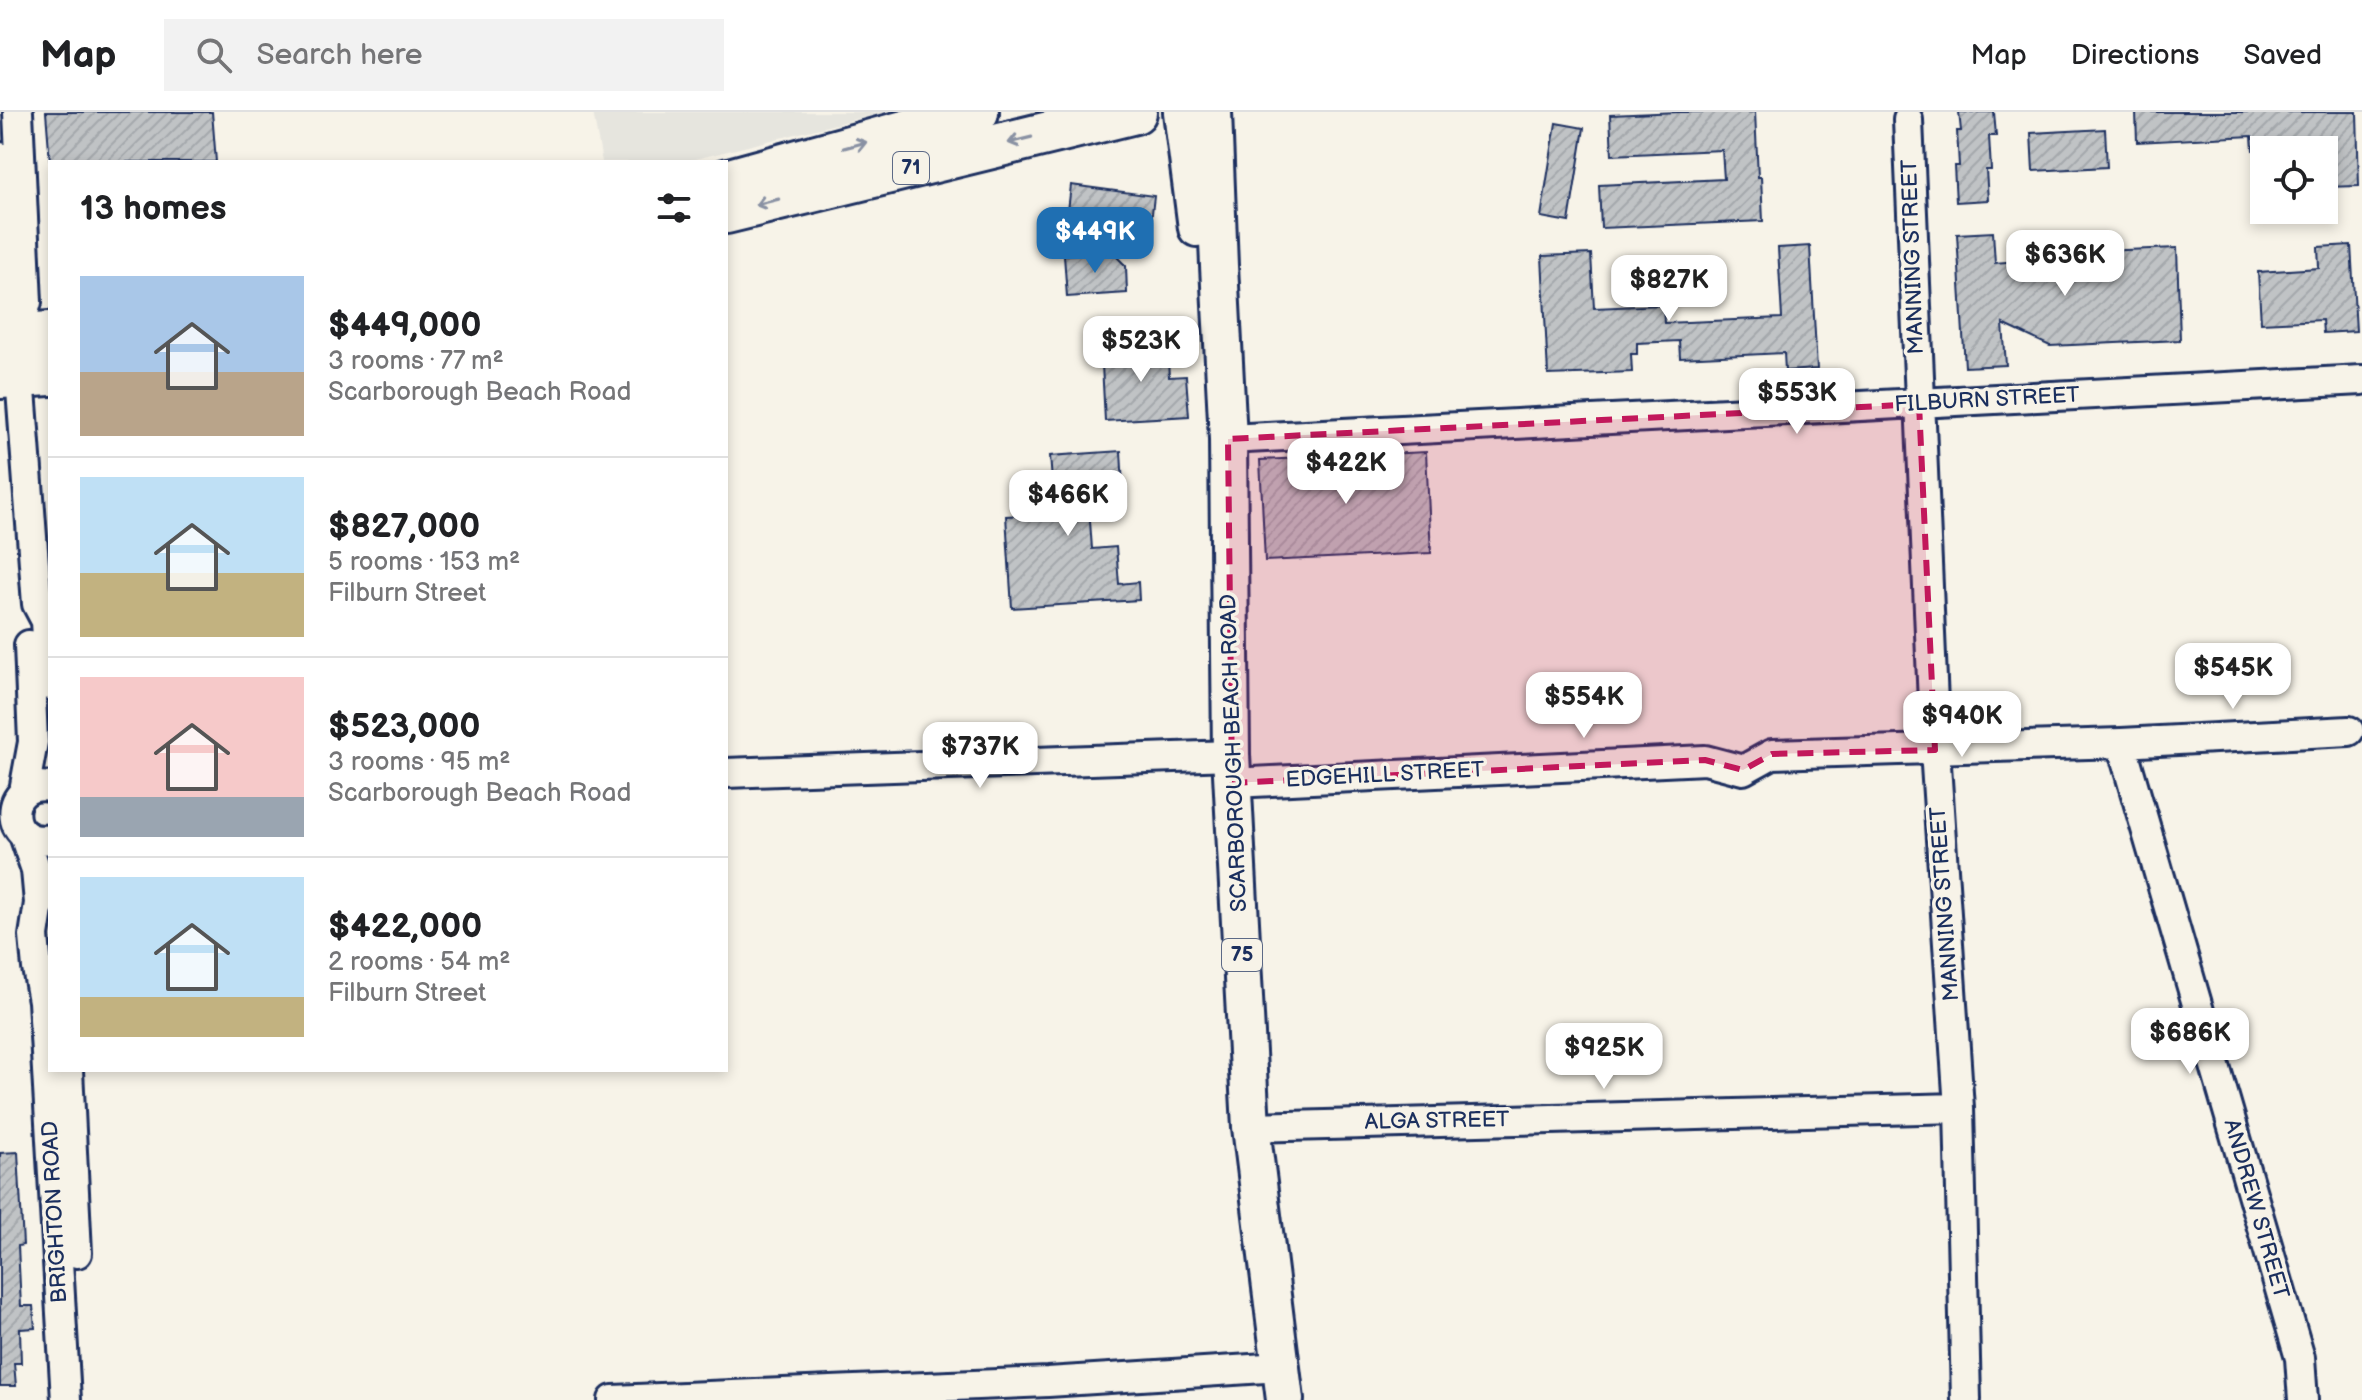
<!DOCTYPE html>
<html lang="en">
<head>
<meta charset="utf-8">
<style>
  :root { --surface:#fff; --page:#f2f2f2; --text:#202124; --muted:#757577; --line:#e0e0e0; --accent:#1f6fb2 }
  body { margin:0; font-family:"Balsamiq Sans",sans-serif; background:var(--page); color:var(--text); height:100vh; display:flex; flex-direction:column; font-size:30px; white-space:nowrap }
  * { box-sizing:border-box; margin:0 }
  p { font-size:26px; color:var(--muted) }
  .icon { flex:none; width:44px; height:44px; fill:none; stroke:currentColor; stroke-width:2; stroke-linecap:round; stroke-linejoin:round }
  .map { position:relative; flex:1; overflow:hidden }
  .sheet { position:absolute; left:48px; top:48px; width:680px; height:912px; display:flex; flex-direction:column; background:var(--surface); border-radius:0px; box-shadow:0 4px 12px #0003 }
  .sheet>* { flex:none }
  .buttons { position:absolute; left:2250px; top:24px; display:grid; gap:16px }
  .buttons a { display:grid; place-items:center; width:88px; height:88px; border-radius:0px; background:var(--surface); box-shadow:0 4px 12px #0003; font-size:40px }
  .price { position:absolute; translate:-50% -68px; padding:0 18px; border-radius:16px; background:#fff; color:#222; font-size:26px; line-height:52px; filter:drop-shadow(0 2px 4px #0008) }
  .price::after { content:''; position:absolute; left:50%; top:48px; width:24px; height:18px; margin-left:-12px; background:inherit; clip-path:polygon(0 0,100% 0,50% 100%) }
  .price.current { background:var(--accent); color:#fff }
  ul { padding:0; list-style:none }
  li { display:flex; align-items:center; gap:24px; height:200px; padding:0 32px }
  li+li { border-top:2px solid var(--line) }
  li span { display:grid; place-items:center; flex:none; width:224px; height:160px; border-radius:0px; color:#555 }
  li>.icon { margin-inline-start:auto }
  span .icon { width:96px; height:96px; fill:#fffc; stroke-width:1 }
  li b { font-size:34px }
  h2 { display:flex; justify-content:space-between; align-items:center; height:96px; padding:0 32px; font-size:34px }
  header { display:flex; align-items:center; gap:48px; box-sizing:border-box; height:112px; padding:0 40px; background:var(--surface); border-bottom:2px solid var(--line) }
  header strong { font-size:38px }
  nav { display:flex; gap:44px; margin-inline-start:auto; font-size:28px }
  .search { width:560px; height:72px; background:var(--page); display:flex; align-items:center; gap:20px; box-sizing:border-box; padding:0 28px; border-radius:0px; color:var(--muted); font-size:30px }
  .map>svg:first-child { display:block }
  .built { fill:#e6e5de }
  .building { fill:url(#building-hatch); stroke:#1b2f5e; stroke-width:2 }
  .lines { fill:none; stroke-linecap:round; stroke-linejoin:round }
  .minor-casing { stroke:#1b2f5e; stroke-width:34 }
  .major-casing { stroke:#1b2f5e; stroke-width:42 }
  .highway-casing { stroke:#1b2f5e; stroke-width:48 }
  .minor { stroke:#f7f3e8; stroke-width:28 }
  .major { stroke:#f7f3e8; stroke-width:36 }
  .highway { stroke:#f7f3e8; stroke-width:42 }
  .oneway { stroke:#8991a3 }
  .marked { fill:#c2185b; fill-opacity:0.2; stroke:#c2185b; stroke-width:6; stroke-dasharray:16 10; stroke-linejoin:round }
  .labels { text-anchor:middle; dominant-baseline:central; stroke-width:7; stroke-linejoin:round; paint-order:stroke }
  .shield { fill:#f7f3e8; stroke:#5d6a87; stroke-width:2 }
  .shield-label { font-size:20px; font-weight:bold; fill:#1b2f5e }
  .street-label { font-size:22px; fill:#1b2f5e; stroke:#f7f3e8 }
</style>
</head>
<body>
<header>
<strong>Map</strong>
<div class="search"><svg class="icon" aria-label="search" viewBox="0 0 24 24"><circle cx="10" cy="10" r="6"/><path d="M15 15l6 6"/></svg>Search here</div>
<nav><a>Map</a><a>Directions</a><a>Saved</a></nav>
</header>
<div class="map">
<svg width="2362" height="1288" viewBox="0 0 2362 1288">
  <defs>
    <pattern id="building-hatch" width="6" height="6" patternUnits="userSpaceOnUse" patternTransform="scale(2)"><rect width="6" height="6" fill="#c0c3c5"/><path d="M-1 1l2-2M0 6l6-6M5 7l2-2" fill="none" stroke="#a4a8ac"/></pattern>
  </defs>
  <rect width="100%" height="100%" fill="#f7f3e8"/>
  <filter id="ink" filterUnits="userSpaceOnUse"><feTurbulence type="fractalNoise" baseFrequency=".0125" numOctaves="2"/><feDisplacementMap in="SourceGraphic" scale="16" xChannelSelector="R" yChannelSelector="G"/><feConvolveMatrix kernelMatrix="1 2 1 2 8 2 1 2 1" color-interpolation-filters="sRGB"/></filter>
  <g filter="url(#ink)">
    <path class="built" d="M593 0H884L684 50H602Z"/>
    <path class="building" d="M46 0H212L216 50H50Z
      M1679 0H1755L1758 65H1761L1763 109 1601 116 1599 73 1724 67 1722 38 1612 43 1610 3Z
      M1959 0H1994L1996 24H1989L1991 58H1986L1988 88 1956 90 1954 54H1959L1957 19H1961Z
      M2136 0H2357L2359 74 2324 75V38H2253L2252 24 2137 30Z
      M1556 11 1584 16 1569 110 1541 105Z
      M2105 17 2107 55 2033 59 2031 21Z
      M1071 73 1154 84 1151 110 1068 99Z
      M1993 120 1995 151 2018 149 2026 132 2074 155 2073 140 2177 136 2180 228 2050 234 2003 212 2006 253 1965 255 1957 122Z
      M2351 133 2356 219 2323 221 2322 208 2261 211 2258 160 2319 156 2318 135Z
      M1810 134 1817 257 1785 259 1784 241 1680 246 1679 229 1637 231V242H1631L1632 260 1548 263 1542 144 1591 142 1594 196 1663 193 1664 211 1782 206 1778 136Z
      M1112 140 1126 154 1127 181 1067 185 1064 143Z
      M1167 231 1169 265 1186 264 1189 304 1105 309 1101 234Z
      M1121 339 1124 393 1089 395 1092 437 1116 435 1119 472 1138 470 1139 488 1012 496 1006 404 1040 402 1038 382 1053 381 1050 344Z
      M1426 340 1431 441 1265 449 1260 348Z
      M18 1040 23 1133 18 1134 21 1194H33L35 1216 20 1217 21 1251H14L16 1274H0V1041Z"/>
    <g class="lines">
      <g class="minor-casing">
        <path id="minor" d="M1908 8 1935 638 1959 996 1966 1288
          M0 45 6 191 17 224 37 492 46 509 50 573
          M17 224 27 190 18 0
          M1228 327 2362 268
          M2121 631 2300 1246 2303 1288
          M726 661 1231 643
          M1232 671 1705 648 1743 658 1772 642 2121 631 2349 619
          M50 675C2 667 3 736 50 727
          M24 679 33 630 29 533
          M24 723 36 758 39 791 34 824 37 856 43 889 66 1288
          M68 958 77 1141
          M1251 1015 1959 996
          M613 1288 1048 1270 1282 1255"/>
      </g>
      <g class="major-casing">
        <path id="major" d="M1182 0 1197 116
          M1213 0 1219 154 1228 327 1231 643 1251 1015 1285 1288"/>
      </g>
      <g class="highway-casing">
        <path id="highway" d="M726 69 977 0
          M726 100 1135 0
          M0 225 50 221
          M0 265 50 262"/>
      </g>
      <use href="#minor" class="minor"/>
      <use href="#major" class="major"/>
      <use href="#highway" class="highway"/>
    </g>
    <defs><path id="oneway-shaft" d="M-6 0H5M1.5-3L5.5 0L1.5 3" fill="none" stroke-width="1.6" stroke-linecap="round" stroke-linejoin="round" transform="scale(2)"/></defs>
    <g class="oneway">
      <use href="#oneway-shaft" transform="translate(1020 28) rotate(166)"/>
      <use href="#oneway-shaft" transform="translate(855 33) rotate(-15)"/>
      <use href="#oneway-shaft" transform="translate(767 90) rotate(166)"/>
    </g>
  </g>
  <path class="marked" d="M1919 292 1935 638 1772 642 1743 658 1705 648 1232 671 1228 327Z"/>
  <g class="labels">
    <g class="shield">
      <rect x="893" y="40" width="36" height="32" rx="6"/>
      <rect x="1222" y="827" width="40" height="32" rx="6"/>
    </g>
    <g class="shield-label">
      <text x="911" y="56">71</text>
      <text x="1242" y="843">75</text>
    </g>
    <g class="street-label">
      <text transform="translate(1913 145) rotate(-92)">MANNING STREET</text>
      <text transform="translate(1987 288) rotate(-3)">FILBURN STREET</text>
      <text transform="translate(1234 641) rotate(-92)">SCARBOROUGH BEACH ROAD</text>
      <text transform="translate(1385 663) rotate(-3)">EDGEHILL STREET</text>
      <text transform="translate(1945 792) rotate(-94)">MANNING STREET</text>
      <text transform="translate(1437 1009) rotate(-1)">ALGA STREET</text>
      <text transform="translate(2256 1097) rotate(74)">ANDREW STREET</text>
      <text transform="translate(55 1100) rotate(-93)">BRIGHTON ROAD</text>
    </g>
  </g>
</svg>
<div class="buttons">
<a><svg class="icon" aria-label="locate" viewBox="0 0 24 24"><circle cx="12" cy="12" r="6"/><path d="M12 2v4M12 18v4M2 12h4M18 12h4"/></svg></a>
</div>
<b class="price current" style="left:1095px;top:163px">$449K</b>
<b class="price" style="left:2065px;top:186px">$636K</b>
<b class="price" style="left:1669px;top:211px">$827K</b>
<b class="price" style="left:1141px;top:272px">$523K</b>
<b class="price" style="left:1797px;top:324px">$553K</b>
<b class="price" style="left:1346px;top:394px">$422K</b>
<b class="price" style="left:1068px;top:426px">$466K</b>
<b class="price" style="left:2233px;top:599px">$545K</b>
<b class="price" style="left:1584px;top:628px">$554K</b>
<b class="price" style="left:1962px;top:647px">$940K</b>
<b class="price" style="left:980px;top:678px">$737K</b>
<b class="price" style="left:2190px;top:964px">$686K</b>
<b class="price" style="left:1604px;top:979px">$925K</b>
<section class="sheet">
<h2>13 homes<svg class="icon" aria-label="filters" viewBox="0 0 24 24"><path d="M4 7h16M4 17h16"/><circle cx="9" cy="7" r="2"/><circle cx="15" cy="17" r="2"/></svg></h2>
<ul>
<li><span style="background:linear-gradient(#a9c7e8 60%,#b9a48a 0)"><svg class="icon" aria-label="home" viewBox="0 0 24 24"><path d="M3 11l9-7 9 7M6 9v11h12V9"/></svg></span><div><b>$449,000</b><p>3 rooms · 77 m²</p><p>Scarborough Beach Road</p></div></li>
<li><span style="background:linear-gradient(#bfe0f5 60%,#c2b280 0)"><svg class="icon" aria-label="home" viewBox="0 0 24 24"><path d="M3 11l9-7 9 7M6 9v11h12V9"/></svg></span><div><b>$827,000</b><p>5 rooms · 153 m²</p><p>Filburn Street</p></div></li>
<li><span style="background:linear-gradient(#f6c9c9 75%,#9aa5b1 0)"><svg class="icon" aria-label="home" viewBox="0 0 24 24"><path d="M3 11l9-7 9 7M6 9v11h12V9"/></svg></span><div><b>$523,000</b><p>3 rooms · 95 m²</p><p>Scarborough Beach Road</p></div></li>
<li><span style="background:linear-gradient(#bfe0f5 75%,#c2b280 0)"><svg class="icon" aria-label="home" viewBox="0 0 24 24"><path d="M3 11l9-7 9 7M6 9v11h12V9"/></svg></span><div><b>$422,000</b><p>2 rooms · 54 m²</p><p>Filburn Street</p></div></li>
</ul>
</section>
</div>
</body>
</html>
